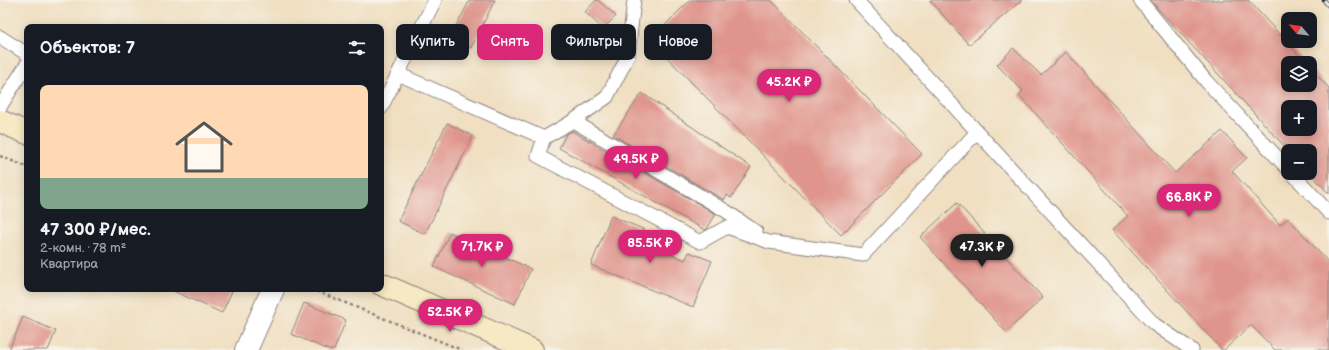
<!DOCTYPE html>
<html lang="ru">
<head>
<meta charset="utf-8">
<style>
  :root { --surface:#171b24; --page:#242831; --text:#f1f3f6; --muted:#9ea1a6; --line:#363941; --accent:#db2777 }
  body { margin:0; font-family:"Balsamiq Sans",sans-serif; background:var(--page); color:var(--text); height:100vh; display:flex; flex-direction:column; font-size:15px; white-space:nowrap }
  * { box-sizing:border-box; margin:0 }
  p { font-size:13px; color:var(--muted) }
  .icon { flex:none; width:22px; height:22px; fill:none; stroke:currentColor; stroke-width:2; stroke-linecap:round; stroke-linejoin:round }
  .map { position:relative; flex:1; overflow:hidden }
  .sheet { position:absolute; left:24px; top:24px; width:360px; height:268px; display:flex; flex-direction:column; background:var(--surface); border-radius:8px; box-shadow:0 2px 10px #0003 }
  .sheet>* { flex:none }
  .top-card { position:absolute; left:396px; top:24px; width:380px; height:36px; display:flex; gap:8px }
  .needle { width:26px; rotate:299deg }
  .buttons { position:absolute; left:1281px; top:12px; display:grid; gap:8px }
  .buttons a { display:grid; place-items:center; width:36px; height:36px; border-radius:8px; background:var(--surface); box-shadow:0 2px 10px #0003; font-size:20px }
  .price { position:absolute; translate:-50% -34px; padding:0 9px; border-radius:14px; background:var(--accent); color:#fff; font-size:13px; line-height:26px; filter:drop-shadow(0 1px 2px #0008) }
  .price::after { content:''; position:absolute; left:50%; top:24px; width:12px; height:9px; margin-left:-6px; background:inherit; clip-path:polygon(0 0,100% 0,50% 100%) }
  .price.current { background:#222; color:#fff }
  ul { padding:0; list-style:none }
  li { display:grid; align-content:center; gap:8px; height:212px; padding:0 16px }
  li+li { border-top:1px solid var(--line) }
  li span { display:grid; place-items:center; height:124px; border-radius:8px; color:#555 }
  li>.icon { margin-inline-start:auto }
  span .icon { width:72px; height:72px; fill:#fffc; stroke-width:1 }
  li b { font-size:17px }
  h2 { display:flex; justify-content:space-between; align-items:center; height:48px; padding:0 16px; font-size:17px }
  .chip { padding:0 14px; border-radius:8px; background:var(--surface); box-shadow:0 2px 10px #0003; font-size:14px; line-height:36px }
  .chip.current { background:var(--accent); color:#fff }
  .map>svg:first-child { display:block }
  .building { fill:#df948c; fill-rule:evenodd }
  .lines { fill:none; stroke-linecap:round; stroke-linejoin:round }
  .lane-casing { stroke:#89807e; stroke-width:15 }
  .street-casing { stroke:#89807e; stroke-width:24 }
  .secondary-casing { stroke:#89807e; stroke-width:24 }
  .path { stroke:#89807e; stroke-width:2.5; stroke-dasharray:3 3; stroke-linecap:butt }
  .lane { stroke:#fff; stroke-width:13 }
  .street { stroke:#fff; stroke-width:22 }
  .secondary { stroke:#f6e9c3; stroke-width:22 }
  .rail-casing { stroke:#22223b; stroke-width:4.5 }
  .rail { stroke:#f7f3e8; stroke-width:3; stroke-dasharray:9; stroke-linecap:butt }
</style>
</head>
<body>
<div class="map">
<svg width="1329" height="350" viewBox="0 0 1329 350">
  <rect width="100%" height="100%" fill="#f7f3e8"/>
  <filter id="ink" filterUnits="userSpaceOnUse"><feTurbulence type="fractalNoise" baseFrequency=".025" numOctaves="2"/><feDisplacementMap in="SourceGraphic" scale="8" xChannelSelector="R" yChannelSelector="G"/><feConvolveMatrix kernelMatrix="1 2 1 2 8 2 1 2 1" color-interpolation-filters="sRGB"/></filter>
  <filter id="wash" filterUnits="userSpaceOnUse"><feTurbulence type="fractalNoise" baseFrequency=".012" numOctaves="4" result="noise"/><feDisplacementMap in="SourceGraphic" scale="16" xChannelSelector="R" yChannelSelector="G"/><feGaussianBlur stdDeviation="0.9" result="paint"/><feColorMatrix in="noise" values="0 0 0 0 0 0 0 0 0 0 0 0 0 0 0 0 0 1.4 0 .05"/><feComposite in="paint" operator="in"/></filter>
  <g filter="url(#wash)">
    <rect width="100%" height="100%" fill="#f0dfc1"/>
    <g id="blocks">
      <path class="building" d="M470 0H495L471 48 450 37Z
        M596 0H598L616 16 603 29 585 12Z
        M690 0H771L922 154 841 235 650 40Z
        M930 0H1022L969 45Z
        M1150 0H1248L1306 63H1288V85H1310V68L1329 88V194L1310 173V151H1289ZM1288 107H1310V129H1288Z
        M1013 48 1041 75 1066 52 1175 173 1222 131 1247 158 1232 171 1280 225 1288 218 1329 263V350H1275L1251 325 1224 350H1222L1112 230 1128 216 1019 95 1023 91 997 65Z
        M642 93 751 167 731 198 727 195 724 200 613 135Z
        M447 123 473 136 425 234 398 221Z
        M572 131 716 214 707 229 705 230 559 148 566 134Z
        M957 203 1043 298 1006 332 920 237Z
        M611 216 643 229 638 241 685 260 689 252 712 261 693 307 591 265Z
        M450 232 531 269 515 304 434 267Z
        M169 289H233L222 313Z
        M304 303 346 320 334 350H329L291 334Z
        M23 317 56 331 48 350H9Z"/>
    </g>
  </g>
  <g filter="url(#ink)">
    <use href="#blocks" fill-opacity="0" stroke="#89807e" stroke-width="1"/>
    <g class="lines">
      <g class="lane-casing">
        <path id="lane" d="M856 0 1154 324 1192 350
          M1140 0 1206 81 1288 169
          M0 37 27 54
          M398 74 435 0
          M0 107 27 64
          M381 108 398 74 544 138 538 156 700 242 727 227 769 242 863 255 977 132
          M573 121 607 97 628 56 634 0
          M544 138 573 121 726 211 756 232
          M1292 173 1329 213"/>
      </g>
      <g class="street-casing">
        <path id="street" d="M246 350 273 289"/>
      </g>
      <g class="secondary-casing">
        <path id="secondary" d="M0 121 27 133
          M381 284 532 350"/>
      </g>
      <path class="path" d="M0 156 27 167
        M311 289 462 350"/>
      <use href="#lane" class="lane"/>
      <use href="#street" class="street"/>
      <use href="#secondary" class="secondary"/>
      <g class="rail-casing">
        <path id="rail" d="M1324 0 1329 6"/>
      </g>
      <use href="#rail" class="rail"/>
    </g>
  </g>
</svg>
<div class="buttons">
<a><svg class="needle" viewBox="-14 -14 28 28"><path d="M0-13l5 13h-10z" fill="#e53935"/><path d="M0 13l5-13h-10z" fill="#9ea1a6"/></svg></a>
<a><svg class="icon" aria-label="layers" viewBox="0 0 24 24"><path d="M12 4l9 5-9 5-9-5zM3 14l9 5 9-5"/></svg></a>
<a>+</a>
<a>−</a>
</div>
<b class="price" style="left:789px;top:103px">45.2K ₽</b>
<b class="price" style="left:636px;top:180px">49.5K ₽</b>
<b class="price" style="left:1189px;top:218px">66.8K ₽</b>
<b class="price" style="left:650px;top:264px">85.5K ₽</b>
<b class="price" style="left:482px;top:268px">71.7K ₽</b>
<b class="price current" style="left:982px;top:268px">47.3K ₽</b>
<b class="price" style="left:450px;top:333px">52.5K ₽</b>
<div class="top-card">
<a class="chip">Купить</a>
<a class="chip current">Снять</a>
<a class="chip">Фильтры</a>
<a class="chip">Новое</a>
</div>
<section class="sheet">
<h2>Объектов: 7<svg class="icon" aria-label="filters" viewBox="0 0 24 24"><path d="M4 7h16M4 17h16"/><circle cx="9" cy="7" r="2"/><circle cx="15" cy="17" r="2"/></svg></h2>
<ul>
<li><span style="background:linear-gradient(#ffd9b3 75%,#7fa58c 0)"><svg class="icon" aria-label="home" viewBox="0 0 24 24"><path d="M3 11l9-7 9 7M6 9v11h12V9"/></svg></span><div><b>47 300 ₽/мес.</b><p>2-комн. · 78 m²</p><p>Квартира</p></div></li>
</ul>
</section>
</div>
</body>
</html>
